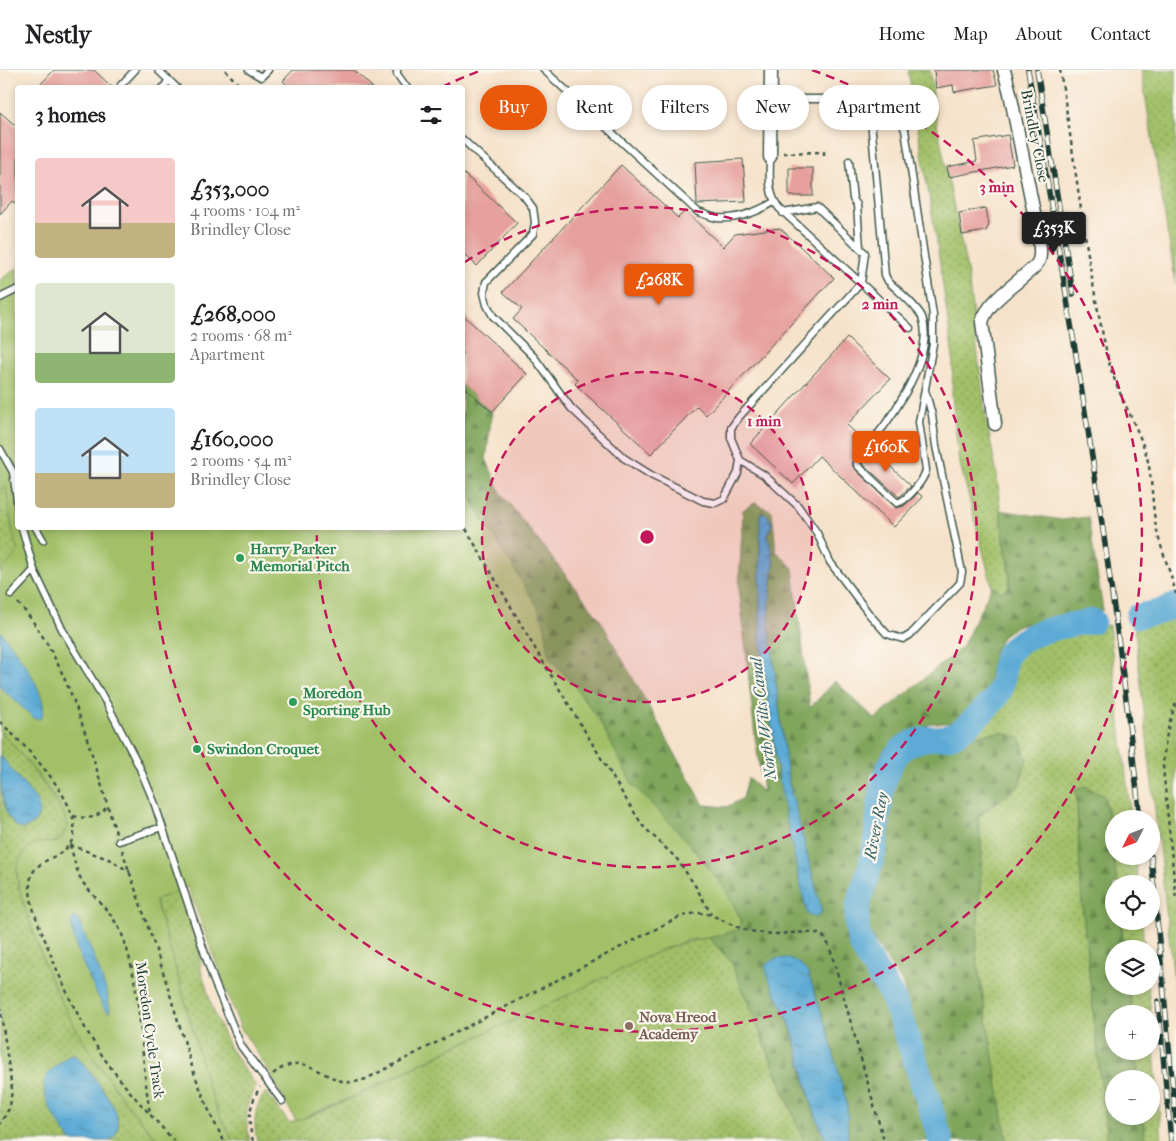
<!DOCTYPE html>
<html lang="en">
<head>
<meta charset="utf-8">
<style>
  :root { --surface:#fff; --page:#f6f6f6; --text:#202124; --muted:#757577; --line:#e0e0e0; --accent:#ea580c }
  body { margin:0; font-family:"IM FELL French Canon",serif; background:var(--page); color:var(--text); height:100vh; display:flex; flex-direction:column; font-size:19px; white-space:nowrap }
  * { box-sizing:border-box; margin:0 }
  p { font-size:16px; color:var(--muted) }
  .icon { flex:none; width:28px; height:28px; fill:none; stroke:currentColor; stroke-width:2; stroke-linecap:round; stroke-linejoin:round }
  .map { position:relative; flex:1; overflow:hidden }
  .drawer { position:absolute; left:15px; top:15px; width:450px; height:445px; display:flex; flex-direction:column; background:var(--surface); border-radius:5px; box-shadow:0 2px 8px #0003 }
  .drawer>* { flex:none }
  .banner { position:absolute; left:480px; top:15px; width:475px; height:45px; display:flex; gap:10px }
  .needle { width:32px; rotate:228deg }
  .fabs { position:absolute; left:1105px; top:740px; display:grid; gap:10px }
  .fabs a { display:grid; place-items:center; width:55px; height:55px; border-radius:50%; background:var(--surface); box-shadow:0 2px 8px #0003; font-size:25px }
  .price { position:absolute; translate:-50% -42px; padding:0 11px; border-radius:5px; background:var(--accent); color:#fff; font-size:16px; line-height:32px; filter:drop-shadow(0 1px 2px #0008) }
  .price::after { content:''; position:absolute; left:50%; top:30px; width:15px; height:11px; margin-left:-8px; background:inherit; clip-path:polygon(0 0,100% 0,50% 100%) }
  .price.on { background:#222; color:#fff }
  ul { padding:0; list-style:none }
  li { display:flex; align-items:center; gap:15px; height:125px; padding:0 20px }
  li span { display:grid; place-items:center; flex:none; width:140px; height:100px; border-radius:5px; color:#555 }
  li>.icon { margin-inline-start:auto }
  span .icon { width:60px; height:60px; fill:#fffc; stroke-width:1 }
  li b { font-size:21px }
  h2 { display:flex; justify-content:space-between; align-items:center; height:60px; padding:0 20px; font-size:21px }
  .tag { padding:0 18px; border-radius:22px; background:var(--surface); box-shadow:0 2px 8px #0003; font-size:18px; line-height:45px }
  .tag.on { background:var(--accent); color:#fff }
  header { display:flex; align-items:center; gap:30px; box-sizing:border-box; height:70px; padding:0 25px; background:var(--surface); border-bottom:1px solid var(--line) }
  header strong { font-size:24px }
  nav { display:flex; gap:28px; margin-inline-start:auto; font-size:18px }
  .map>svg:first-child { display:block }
  .grass { fill:url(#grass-dots); stroke:#607e4e }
  .forest { fill:url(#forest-firs); stroke:#507248; fill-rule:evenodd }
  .pitch { fill:#a1c068; stroke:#607e4e }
  .water { fill:url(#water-ripples); stroke:#3d7484 }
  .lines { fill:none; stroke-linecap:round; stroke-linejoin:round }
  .river { stroke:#5baad5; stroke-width:25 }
  .building { fill:#e6a09d }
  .service-casing { stroke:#3f564a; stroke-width:9 }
  .minor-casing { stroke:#3f564a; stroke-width:15 }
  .path { stroke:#3f564a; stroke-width:2.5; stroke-dasharray:4 4; stroke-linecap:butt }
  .service { stroke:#fff; stroke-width:6 }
  .minor { stroke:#fff; stroke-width:12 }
  .rail-casing { stroke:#1f3d34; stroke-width:5.5 }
  .rail { stroke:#fbf7ec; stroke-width:4; stroke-dasharray:11; stroke-linecap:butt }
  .ring { fill:none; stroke:#c2185b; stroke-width:2.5; stroke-dasharray:9 6 }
  .leisure-dot { fill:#2e9e5b; stroke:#fbf7ec; stroke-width:2 }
  .education-dot { fill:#8d6e63; stroke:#fbf7ec; stroke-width:2 }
  .labels { text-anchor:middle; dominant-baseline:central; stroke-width:4.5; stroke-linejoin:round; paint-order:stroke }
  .street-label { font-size:15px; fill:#1f3d34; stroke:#fbf7ec }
  .leisure-label { font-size:15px; font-weight:bold; fill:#27864d; stroke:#fbf7ec; text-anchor:start }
  .education-label { font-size:15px; font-weight:bold; fill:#785e54; stroke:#fbf7ec; text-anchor:start }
  .water-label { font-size:16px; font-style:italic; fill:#315e64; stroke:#fbf7ec }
  .centre { fill:#c2185b; stroke:#fbf7ec; stroke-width:2.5 }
  .ring-label { font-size:15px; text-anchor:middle; font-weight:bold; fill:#c2185b; stroke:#fbf7ec; stroke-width:4.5; stroke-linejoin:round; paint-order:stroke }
</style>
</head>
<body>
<header>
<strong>Nestly</strong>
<nav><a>Home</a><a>Map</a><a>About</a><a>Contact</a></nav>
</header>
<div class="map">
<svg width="1176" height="1071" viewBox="0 0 1176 1071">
  <defs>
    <pattern id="grass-dots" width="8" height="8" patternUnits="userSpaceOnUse" patternTransform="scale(1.25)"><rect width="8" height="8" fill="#a1c068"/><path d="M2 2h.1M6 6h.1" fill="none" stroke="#839d56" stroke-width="1.8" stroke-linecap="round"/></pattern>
    <pattern id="forest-firs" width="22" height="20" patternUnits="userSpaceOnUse" patternTransform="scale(1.25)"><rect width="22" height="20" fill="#80a65c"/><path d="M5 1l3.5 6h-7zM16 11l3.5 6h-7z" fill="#68884d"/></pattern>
    <pattern id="water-ripples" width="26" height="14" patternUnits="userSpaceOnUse" patternTransform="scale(1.25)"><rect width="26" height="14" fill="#5baad5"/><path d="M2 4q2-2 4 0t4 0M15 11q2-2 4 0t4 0" fill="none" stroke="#4b8cae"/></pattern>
  </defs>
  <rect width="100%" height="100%" fill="#fbf7ec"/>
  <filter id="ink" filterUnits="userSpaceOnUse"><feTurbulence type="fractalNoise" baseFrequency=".02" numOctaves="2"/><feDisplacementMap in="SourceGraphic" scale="10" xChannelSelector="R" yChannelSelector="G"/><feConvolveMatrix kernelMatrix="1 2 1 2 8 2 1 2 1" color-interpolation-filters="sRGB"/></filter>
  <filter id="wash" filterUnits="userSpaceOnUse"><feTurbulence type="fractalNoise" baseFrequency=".0096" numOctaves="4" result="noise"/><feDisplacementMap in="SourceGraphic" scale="20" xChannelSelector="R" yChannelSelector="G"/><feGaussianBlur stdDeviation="1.12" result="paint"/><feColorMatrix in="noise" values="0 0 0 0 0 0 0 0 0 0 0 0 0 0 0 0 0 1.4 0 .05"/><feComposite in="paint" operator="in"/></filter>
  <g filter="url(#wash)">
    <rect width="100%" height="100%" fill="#f6e2ca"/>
    <path class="grass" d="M908 0H930L937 54 968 205 985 343 997 405 1002 457 1010 509 1008 519 1000 522 992 516 958 386 952 324 953 288 938 180Z
      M1141 0H1176V214Z
      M6 416 12 460 19 482 0 502V419Z
      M1176 537V929L1134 553Z
      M1109 555 1131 749H1114V786H1135L1138 814H1117L1109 749 1104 726 1076 719 1082 834 1107 1071H1007L976 885 982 784 978 747 1019 715 1001 662 973 666 992 645 1017 589 1035 576 1089 558Z
      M0 661 29 694 65 744C68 755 68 769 54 772 49 773 44 772 39 773 30 775 21 785 18 794 14 809 24 835 29 849 35 868 42 888 50 907 73 961 118 1029 159 1071H109C137 1054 91 1003 78 987L46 1026 60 1055 72 1071H0Z
      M180 820 200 878 201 900 213 940 229 977 256 1016C244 1034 245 1051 250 1071H233L218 1042 207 1014 183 924 155 829Z
      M1121 851H1142L1144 879H1124Z
      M709 868 731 891 804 1071H257C253 1053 254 1036 266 1022L289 1053C348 1034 403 1002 459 975 495 958 533 942 569 924 614 903 659 874 709 868Z
      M1129 916H1148L1151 944H1132Z
      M1151 949 1162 1071H1146L1143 1046H1151V1009H1139L1136 981H1151Z"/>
    <path class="forest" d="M462 315 492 342 486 389 501 423 599 548 704 735 727 737 743 728 748 708 763 722 755 667 739 517 743 440 755 433 772 441 776 481 793 498 810 638 835 611 875 649 962 577 992 516 1000 522 1008 519 1010 508 1000 440 1062 450 1088 447 1103 540 1065 546 1017 556 1003 565 994 583 987 622 968 646 954 653H932L905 667 883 683 870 706 867 777 850 829 858 865 890 923 931 1071H848L847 1035 827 959 808 903 782 935C801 978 804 1030 827 1071H804L731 891 709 868 740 859 741 850 725 819 685 769 632 714 599 650 573 614 550 588 545 557 497 471 463 417ZM767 444 772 453 768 465 774 493 769 541 770 564 788 709 822 842 815 848 807 844 787 753 776 691 760 566V445Z
      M1001 662 1020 668 1027 690 1019 715 978 747 982 784 976 885 1007 1071H949L902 912 865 858 863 832 883 783 890 710 900 693 916 680 973 666Z
      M1085 716 1104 726 1109 749 1117 814H1114V851H1121L1124 879H1114V916H1129L1132 944H1114V981H1136L1139 1009H1114V1046H1143L1146 1071H1107L1082 834 1076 719Z"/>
    <path class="pitch" d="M17 198 18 458H462L463 417 537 536 545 557 550 588 573 614 599 650 632 714 685 769 725 819 741 850 740 859 709 868 689 870 661 880 541 938 460 974 355 1026 296 1051 269 1001 240 957 188 817 155 830 183 924 207 1014 218 1042 233 1071H159C116 1024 75 966 50 907 42 888 35 868 29 849 24 835 14 809 18 794 21 785 29 774 39 773 46 772 55 775 61 769 64 766 66 760 67 756 65 733 17 679 0 661V502L18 482 12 460 6 417 0 419V210Z"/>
    <path class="water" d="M760 444H767L772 453 768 465 774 493 769 541 770 564 788 709 822 842 815 848 807 844 787 753 776 691 760 566Z
      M0 561C12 575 56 632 40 649L34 648 0 617Z
      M0 685 37 731C42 745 37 755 22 759 0 752 0 706 0 685Z
      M73 848H76L80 853C86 870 114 929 109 943L104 938C95 920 66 866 73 848Z
      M786 888 799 893 808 903 827 959 847 1035 848 1071H827C808 1036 804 994 791 957 784 936 770 918 765 896L774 889Z
      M73 984C82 989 114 1033 116 1043 119 1054 119 1065 109 1071H71C61 1056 34 1022 48 1004 54 997 62 991 69 985Z"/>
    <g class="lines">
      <path class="river" d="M1138 546 1159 542 1176 535
        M941 1071C926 1024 912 977 894 931 883 905 858 884 857 854 856 838 861 825 866 810 871 795 875 778 877 762 880 737 880 703 898 683 907 673 922 668 935 668 941 668 948 668 954 665 962 661 968 654 975 649 985 638 999 629 1002 614 1004 605 1002 596 1006 588 1017 561 1069 555 1093 551"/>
    </g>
    <g id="blocks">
      <path class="building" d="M54 0H94L113 18H37Z
        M293 0H354L373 18H290L283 11Z
        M934 0H993L997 15 954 22 953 15 936 18Z
        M0 42 18 58V136L12 131 0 144Z
        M1008 65 1013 95 949 107 947 97 977 91 974 71Z
        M743 89 746 132 697 134 695 92Z
        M621 95 678 148 685 141 723 177 735 164 780 158 834 208 706 345 697 336 651 384 575 314 578 310 513 249 522 239 503 222Z
        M789 98H813V126H789Z
        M462 102 517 153 477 196 462 182Z
        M986 138 989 155 986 161 962 165 959 143Z
        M462 244 527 304 492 342 462 315Z
        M847 268 890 309 847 355 865 372 853 385V397L896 438 904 436 918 423 923 427 894 457 819 386 793 414 750 374Z
        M872 379 911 416 899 427 862 393V390Z"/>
    </g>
  </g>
  <g filter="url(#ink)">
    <use href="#blocks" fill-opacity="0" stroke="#3f564a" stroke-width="1"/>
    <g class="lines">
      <g class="service-casing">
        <path id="service" d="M158 0 177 18
          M249 0 261 7 268 0
          M397 0V4L407 18
          M544 0 698 142C704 144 711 147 717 148 737 150 757 142 774 132
          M121 15 135 0
          M163 18 169 10
          M771 29H877C896 37 897 41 905 60L933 245V274L919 352 926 400C924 410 907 431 897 433L857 395V388C885 359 937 289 922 247 917 236 897 220 888 211L885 205 871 51C866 39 860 34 848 29
          M462 69 524 126 533 138 535 152 533 164 486 212 484 223 487 235 493 246 534 287 571 338 624 388 651 405 703 431 715 433 724 429 738 403 740 390 731 368V358L739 347 861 213 865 183 817 137 783 143
          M770 87C770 106 767 122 779 138L910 258
          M849 91 853 129 857 135 860 178
          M0 228 18 219
          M0 379 13 402 18 437
          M740 390 764 405 798 436 817 463 830 492 869 544 887 564 903 569 910 565 960 513 962 502 936 376 932 345 925 320
          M22 458 34 500 62 559 107 634 139 696 154 732 214 911 241 976 282 1031
          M36 458 43 470
          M11 525 34 500
          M119 771 162 757"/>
      </g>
      <g class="minor-casing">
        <path id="minor" d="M770 87 771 0
          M995 354 982 252C988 232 1011 218 1026 204 1031 200 1037 196 1039 190 1042 182 1039 172 1038 163L1010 23 1004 0"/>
      </g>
      <path class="path" d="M225 0 242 18
        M1060 0C1076 96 1086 193 1108 288 1116 323 1137 353 1147 387 1152 408 1152 429 1155 451 1159 476 1170 499 1176 524
        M783 83 824 82V85
        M462 452 537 582 624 726 643 756 677 789 696 817 711 844
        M18 533C71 592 92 688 116 763
        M1176 633C1168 654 1164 674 1163 697L1176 830
        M0 652C22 673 104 751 63 781 47 792 29 794 30 817 30 837 40 857 47 875 64 919 84 962 112 999 131 1025 153 1047 174 1071
        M73 746C89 750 97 748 108 736
        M70 775C74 787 76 803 84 814 99 833 116 846 124 870 143 925 140 986 150 1043
        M70 775 111 790 130 802
        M122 780 160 892 194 1003 212 1048 224 1071
        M0 936 12 1019 10 1037 0 1054
        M273 1004C305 979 318 1007 346 1012 353 1013 359 1011 366 1009L675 849C707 836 712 847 740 858 751 862 763 863 774 864 785 864 813 860 821 865 827 868 830 879 832 885L884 1071
        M253 1071C247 1049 249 1036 260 1017"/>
      <use href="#service" class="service"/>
      <use href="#minor" class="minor"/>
      <g class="rail-casing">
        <path id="rail" d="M1028 0C1071 248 1113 498 1140 749
          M1037 0 1073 224
          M1151 786 1176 1051
          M1158 931 1171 1071"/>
      </g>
      <use href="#rail" class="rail"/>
    </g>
  </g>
  <circle cx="647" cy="467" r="165" fill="#c2185b" fill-opacity=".12"/>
  <g class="ring">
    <circle cx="647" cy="467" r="165"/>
    <path d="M465 192A330 330 0 1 1 317 458"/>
    <path d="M442 17A495 495 0 0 1 482 0M812 0A495 495 0 1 1 152 458"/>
  </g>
  <g class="leisure-dot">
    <circle cx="240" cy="488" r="5"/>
    <circle cx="293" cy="632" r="5"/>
    <circle cx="197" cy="679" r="5"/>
  </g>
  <circle class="education-dot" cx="629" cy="956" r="5"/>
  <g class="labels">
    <g class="street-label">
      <text transform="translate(1035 66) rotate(79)">Brindley Close</text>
      <text transform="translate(150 960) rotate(82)">Moredon Cycle Track</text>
    </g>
    <g class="leisure-label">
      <text x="250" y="479">Harry Parker<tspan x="250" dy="17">Memorial Pitch</tspan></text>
      <text x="303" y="623">Moredon<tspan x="303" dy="17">Sporting Hub</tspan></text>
      <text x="207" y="679">Swindon Croquet</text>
    </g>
    <g class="education-label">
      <text x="639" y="947">Nova Hreod<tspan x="639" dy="17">Academy</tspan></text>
    </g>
    <g class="water-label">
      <text transform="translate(763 649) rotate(-97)">North Wilts Canal</text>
      <text transform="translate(876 756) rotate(-79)">River Ray</text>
    </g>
  </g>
  <circle cx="647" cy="467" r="8" class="centre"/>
  <g class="ring-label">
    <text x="997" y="122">3 min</text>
    <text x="880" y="239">2 min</text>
    <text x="764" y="356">1 min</text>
  </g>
</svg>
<div class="fabs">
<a><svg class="needle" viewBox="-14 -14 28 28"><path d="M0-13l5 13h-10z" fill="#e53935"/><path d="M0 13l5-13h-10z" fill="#757577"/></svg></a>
<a><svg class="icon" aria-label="locate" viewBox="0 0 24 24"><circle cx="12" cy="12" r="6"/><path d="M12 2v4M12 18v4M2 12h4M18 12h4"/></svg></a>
<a><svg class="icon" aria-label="layers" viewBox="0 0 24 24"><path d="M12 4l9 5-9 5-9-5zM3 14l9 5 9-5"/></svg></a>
<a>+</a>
<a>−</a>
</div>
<b class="price on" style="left:1054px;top:184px">£353K</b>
<b class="price" style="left:659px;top:236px">£268K</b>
<b class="price" style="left:886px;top:403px">£160K</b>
<div class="banner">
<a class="tag on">Buy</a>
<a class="tag">Rent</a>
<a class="tag">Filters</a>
<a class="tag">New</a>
<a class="tag">Apartment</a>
</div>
<section class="drawer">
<h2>3 homes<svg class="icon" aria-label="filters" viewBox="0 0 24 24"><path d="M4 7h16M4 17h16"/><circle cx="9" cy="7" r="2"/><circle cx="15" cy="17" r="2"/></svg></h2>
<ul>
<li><span style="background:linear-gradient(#f6c9c9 65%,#c2b280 0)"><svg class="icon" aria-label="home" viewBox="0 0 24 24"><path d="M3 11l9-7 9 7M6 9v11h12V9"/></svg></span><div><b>£353,000</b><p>4 rooms · 104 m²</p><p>Brindley Close</p></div></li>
<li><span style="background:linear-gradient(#dfe7d0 70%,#8fb573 0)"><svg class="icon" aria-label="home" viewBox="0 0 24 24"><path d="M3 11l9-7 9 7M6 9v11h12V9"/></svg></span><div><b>£268,000</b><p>2 rooms · 68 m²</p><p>Apartment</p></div></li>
<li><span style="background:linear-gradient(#bfe0f5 65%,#c2b280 0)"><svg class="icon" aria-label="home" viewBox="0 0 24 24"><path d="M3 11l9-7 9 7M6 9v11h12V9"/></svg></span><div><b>£160,000</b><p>2 rooms · 54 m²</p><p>Brindley Close</p></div></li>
</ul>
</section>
</div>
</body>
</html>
